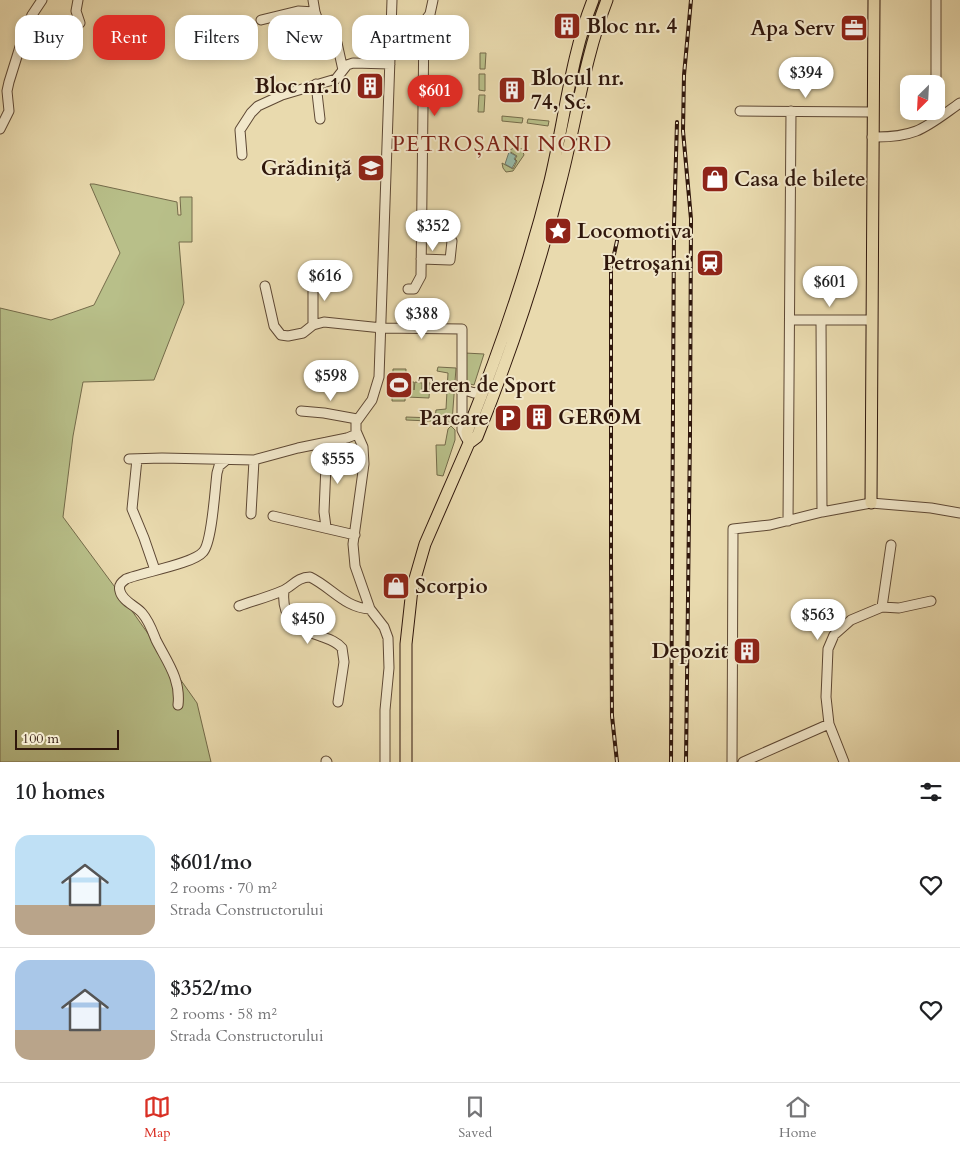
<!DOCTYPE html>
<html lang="en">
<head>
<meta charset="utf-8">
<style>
  :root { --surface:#fff; --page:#f2f2f2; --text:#202124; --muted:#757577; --line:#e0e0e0; --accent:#d93025 }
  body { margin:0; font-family:Cardo,serif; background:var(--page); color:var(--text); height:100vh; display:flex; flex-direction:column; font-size:19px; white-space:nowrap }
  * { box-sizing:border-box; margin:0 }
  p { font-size:16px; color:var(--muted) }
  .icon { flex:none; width:28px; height:28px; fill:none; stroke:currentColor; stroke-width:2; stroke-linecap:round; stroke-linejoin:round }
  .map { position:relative; height:762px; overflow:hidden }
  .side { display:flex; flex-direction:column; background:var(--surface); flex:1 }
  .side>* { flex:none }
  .hud { position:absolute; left:15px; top:15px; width:500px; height:45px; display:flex; gap:10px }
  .needle { width:32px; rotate:204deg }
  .controls { position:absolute; left:900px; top:75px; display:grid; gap:10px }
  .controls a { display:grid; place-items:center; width:45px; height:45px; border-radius:10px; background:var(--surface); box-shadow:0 2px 8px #0003; font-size:25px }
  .scale { position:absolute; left:15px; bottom:12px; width:104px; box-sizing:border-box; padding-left:5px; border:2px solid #30170c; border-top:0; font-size:14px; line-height:18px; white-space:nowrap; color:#30170c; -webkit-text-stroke:4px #f1e7ca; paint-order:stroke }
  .price { position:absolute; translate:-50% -42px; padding:0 11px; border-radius:18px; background:#fff; color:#222; font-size:16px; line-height:32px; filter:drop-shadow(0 1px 2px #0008) }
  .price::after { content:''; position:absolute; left:50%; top:30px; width:15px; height:11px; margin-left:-8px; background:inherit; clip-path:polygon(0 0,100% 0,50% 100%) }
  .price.active { background:var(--accent); color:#fff }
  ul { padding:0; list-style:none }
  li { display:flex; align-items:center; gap:15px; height:125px; padding:0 15px }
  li+li { border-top:1px solid var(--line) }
  li span { display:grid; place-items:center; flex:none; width:140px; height:100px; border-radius:15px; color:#555 }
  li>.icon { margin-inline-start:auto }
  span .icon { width:60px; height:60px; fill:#fffc; stroke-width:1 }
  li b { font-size:21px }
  h2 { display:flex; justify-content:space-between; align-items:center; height:60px; padding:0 15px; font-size:21px }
  .pill { padding:0 18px; border-radius:15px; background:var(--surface); box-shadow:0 2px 8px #0003; font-size:18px; line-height:45px }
  .pill.active { background:var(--accent); color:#fff }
  .tab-bar { display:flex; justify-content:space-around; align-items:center; height:70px; border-top:1px solid var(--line); background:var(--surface); font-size:14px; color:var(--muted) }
  .tab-bar a { display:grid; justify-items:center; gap:2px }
  .tab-bar .active { color:var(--accent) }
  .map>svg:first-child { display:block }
  .green { fill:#b8bf89; stroke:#746b4a }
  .water { fill:#97bbaa; stroke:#6e796b }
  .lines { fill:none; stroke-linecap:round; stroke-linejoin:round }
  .minor-casing { stroke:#5e4834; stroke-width:11 }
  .major-casing { stroke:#30170c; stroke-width:13 }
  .minor { stroke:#f1e7ca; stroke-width:9 }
  .major { stroke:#e9daae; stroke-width:11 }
  .rail-casing { stroke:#30170c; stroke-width:4 }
  .rail { stroke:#f1e7ca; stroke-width:2; stroke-dasharray:5.5; stroke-linecap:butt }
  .labels { text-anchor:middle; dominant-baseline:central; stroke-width:4; stroke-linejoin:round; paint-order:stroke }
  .poi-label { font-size:21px; font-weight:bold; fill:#30170c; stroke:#f1e7ca; text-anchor:start }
  .neighbourhood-label { font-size:22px; letter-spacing:1px; fill:#7a1f14; stroke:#f1e7ca }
</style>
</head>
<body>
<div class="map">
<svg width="960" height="762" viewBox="0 0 960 762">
  <rect width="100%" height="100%" fill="#e9daae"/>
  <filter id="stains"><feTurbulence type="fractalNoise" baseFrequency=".004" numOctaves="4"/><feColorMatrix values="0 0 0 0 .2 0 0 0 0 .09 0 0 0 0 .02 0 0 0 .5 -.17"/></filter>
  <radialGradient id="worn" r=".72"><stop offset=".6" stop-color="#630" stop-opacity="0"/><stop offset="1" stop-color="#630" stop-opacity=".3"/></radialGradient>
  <path class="green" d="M598 0H601L565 150 561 149 587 31Z
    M480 53H486L485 69H480Z
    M479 74H485V91L479 90Z
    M479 95H485L484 112H478Z
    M502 116 523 118 522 123 502 121Z
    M528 119 549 121 548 126 527 123Z
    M515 147 522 149 524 155 513 171 506 172 503 168 502 163 513 169 517 161 515 159 517 156 509 151 507 152Z
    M90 184H94L177 202 178 215H181L180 197H192V242H179L184 303 154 380 83 382 73 436 63 517 120 594 197 703 211 762H0V308L51 320 94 305 120 253Z
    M465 353 484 354 474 385 466 383Z
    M438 367 456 368 452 422 406 420V417L435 418 436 410 446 409 448 373 437 371Z
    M393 369H406L405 401H392Z
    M407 382H414V390L415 382 422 383V391L423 382 430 383 429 398 407 397Z
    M451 426 455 430V440L443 476 437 475 436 445H445L448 429Z"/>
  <path class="water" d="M509 152 516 156 514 159 516 161 512 168 505 164Z"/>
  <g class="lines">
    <g class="minor-casing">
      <path id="minor" d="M78 0 76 11 80 23
        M313 0 315 12 322 32 337 43 343 70
        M261 20 298 11 315 12
        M316 84 320 119
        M936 84V0
        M740 111 873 112
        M0 129 9 111 7 91 9 82 24 34 32 15 42 0
        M872 137C917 138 926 127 960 103
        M242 155 240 130 251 113 258 106 282 95 336 79 347 65 353 63 390 64
        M421 259 450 260 452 241
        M313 279V325
        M265 286 274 326 281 335 288 336 303 333 313 325 324 322 382 328 462 329V430L466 438
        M408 289H414L421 276 424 22 430 14 433 0
        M790 320H871
        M821 320 822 512
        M462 389 474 393 483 391
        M301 411 324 413 357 419
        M129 459 162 458 254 460 298 448 347 438 357 434
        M137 459 132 509 144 538 155 570
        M251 514 254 460
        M273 516 355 535
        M788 521 791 111
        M326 527 324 512 327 442
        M284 591C281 618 297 629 320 636 328 639 336 641 342 648L344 662 338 702
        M239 606C253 601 268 597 282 591 292 587 297 577 310 577 331 587 345 608 370 609
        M882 607 891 545
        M178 705C181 679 167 662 156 640 152 630 149 621 142 613 136 606 122 601 120 591 118 585 122 582 126 579 143 572 193 564 203 552 212 543 215 488 217 473L219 466 225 461
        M326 761 327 762
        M385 762V710L389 668 388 638 384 627 370 609 355 566 353 544 364 464 363 447 356 431V422L372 400 379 377 392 0
        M732 762 733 529 770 525 822 512 871 503 931 508 960 513
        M743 762 829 724
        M844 762 829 724 826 697 828 649 834 635 851 620 882 607 899 608 931 601"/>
    </g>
    <g class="major-casing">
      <path id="major" d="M469 443 467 432C500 350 529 266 550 181 564 123 571 55 593 0
        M871 503 874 0
        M406 762V644L412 589 425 544 469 443 477 437C510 355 539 270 560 184 576 123 584 59 607 0"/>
    </g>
    <use href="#minor" class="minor"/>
    <use href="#major" class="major"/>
    <g class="rail-casing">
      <path id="rail" d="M617 241 611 268V560L612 716 617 762
        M671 762 674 225 677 122
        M686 762 690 434 691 219 683 131 684 75 691 0"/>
    </g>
    <use href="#rail" class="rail"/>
  </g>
  <defs>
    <g id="building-square" transform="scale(1.4375)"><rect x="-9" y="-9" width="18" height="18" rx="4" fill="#8f2418" stroke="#f1e7ca"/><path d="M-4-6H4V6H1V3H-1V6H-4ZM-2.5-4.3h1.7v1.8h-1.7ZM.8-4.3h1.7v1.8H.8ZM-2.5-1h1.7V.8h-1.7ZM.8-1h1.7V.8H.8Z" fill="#fff"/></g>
    <g id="office-square" transform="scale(1.4375)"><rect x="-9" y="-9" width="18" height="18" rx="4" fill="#8f2418" stroke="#f1e7ca"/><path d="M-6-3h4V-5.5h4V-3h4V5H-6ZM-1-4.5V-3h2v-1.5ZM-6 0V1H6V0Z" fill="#fff"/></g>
    <g id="school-square" transform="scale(1.4375)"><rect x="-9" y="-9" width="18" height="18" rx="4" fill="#8f2418" stroke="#f1e7ca"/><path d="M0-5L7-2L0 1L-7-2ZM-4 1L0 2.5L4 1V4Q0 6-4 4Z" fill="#fff"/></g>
    <g id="shop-square" transform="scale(1.4375)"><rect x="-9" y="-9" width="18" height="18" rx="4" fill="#8f2418" stroke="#f1e7ca"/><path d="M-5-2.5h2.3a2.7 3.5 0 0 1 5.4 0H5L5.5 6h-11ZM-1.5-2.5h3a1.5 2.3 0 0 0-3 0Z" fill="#fff"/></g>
    <g id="sight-square" transform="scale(1.4375)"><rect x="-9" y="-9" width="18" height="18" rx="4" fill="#8f2418" stroke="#f1e7ca"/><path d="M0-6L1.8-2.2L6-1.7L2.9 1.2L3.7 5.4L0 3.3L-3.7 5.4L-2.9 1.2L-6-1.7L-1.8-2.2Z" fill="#fff"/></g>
    <g id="station-square" transform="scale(1.4375)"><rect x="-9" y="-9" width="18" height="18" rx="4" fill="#8f2418" stroke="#f1e7ca"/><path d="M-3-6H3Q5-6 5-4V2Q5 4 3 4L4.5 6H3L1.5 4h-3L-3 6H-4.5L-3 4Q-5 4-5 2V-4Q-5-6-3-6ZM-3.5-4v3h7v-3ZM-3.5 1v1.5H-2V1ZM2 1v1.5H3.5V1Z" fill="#fff"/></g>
    <g id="stadium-square" transform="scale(1.4375)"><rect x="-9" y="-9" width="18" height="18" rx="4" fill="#8f2418" stroke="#f1e7ca"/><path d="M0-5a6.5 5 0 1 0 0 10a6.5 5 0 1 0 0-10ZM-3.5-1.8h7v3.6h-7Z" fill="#fff"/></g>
    <g id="parking-square" transform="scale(1.4375)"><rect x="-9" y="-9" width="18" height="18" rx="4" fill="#8f2418" stroke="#f1e7ca"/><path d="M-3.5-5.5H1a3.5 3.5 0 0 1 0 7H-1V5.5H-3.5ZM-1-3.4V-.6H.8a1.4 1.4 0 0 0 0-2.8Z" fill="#fff"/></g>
  </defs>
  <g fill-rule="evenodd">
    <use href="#building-square" x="567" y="26"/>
    <use href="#office-square" x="854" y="28"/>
    <use href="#building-square" x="370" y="86"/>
    <use href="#building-square" x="512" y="90"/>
    <use href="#school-square" x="371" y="168"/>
    <use href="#shop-square" x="715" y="179"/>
    <use href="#sight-square" x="558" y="231"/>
    <use href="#station-square" x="710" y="263"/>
    <use href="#stadium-square" x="399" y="385"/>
    <use href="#building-square" x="539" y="417"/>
    <use href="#parking-square" x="508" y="418"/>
    <use href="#shop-square" x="396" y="586"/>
    <use href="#building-square" x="747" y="651"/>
  </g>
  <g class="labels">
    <g class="poi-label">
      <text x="586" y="26">Bloc nr. 4</text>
      <text x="835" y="28" text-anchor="end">Apa Serv</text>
      <text x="531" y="78">Blocul nr.<tspan x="531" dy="24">74, Sc.</tspan></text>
      <text x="351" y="86" text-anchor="end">Bloc nr.10</text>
      <text x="352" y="168" text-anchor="end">Grădiniță</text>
      <text x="734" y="179">Casa de bilete</text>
      <text x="577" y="231">Locomotiva</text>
      <text x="691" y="263" text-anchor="end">Petroșani</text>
      <text x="418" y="385">Teren de Sport</text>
      <text x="558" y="417">GEROM</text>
      <text x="489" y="418" text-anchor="end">Parcare</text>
      <text x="415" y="586">Scorpio</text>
      <text x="728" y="651" text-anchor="end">Depozit</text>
    </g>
    <g class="neighbourhood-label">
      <text x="502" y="144">PETROȘANI NORD</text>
    </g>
  </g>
  <rect width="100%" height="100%" filter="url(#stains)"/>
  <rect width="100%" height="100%" fill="url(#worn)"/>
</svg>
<div class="controls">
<a><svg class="needle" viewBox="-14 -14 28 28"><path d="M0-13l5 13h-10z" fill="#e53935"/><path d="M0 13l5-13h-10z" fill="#757577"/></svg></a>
</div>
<div class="scale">100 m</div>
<b class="price" style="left:806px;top:99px">$394</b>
<b class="price active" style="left:435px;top:117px">$601</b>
<b class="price" style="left:433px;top:252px">$352</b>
<b class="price" style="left:325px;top:302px">$616</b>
<b class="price" style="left:830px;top:308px">$601</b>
<b class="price" style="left:422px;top:340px">$388</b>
<b class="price" style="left:331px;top:402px">$598</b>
<b class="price" style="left:338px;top:485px">$555</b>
<b class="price" style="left:818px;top:641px">$563</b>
<b class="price" style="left:308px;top:645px">$450</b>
<div class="hud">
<a class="pill">Buy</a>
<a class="pill active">Rent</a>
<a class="pill">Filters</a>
<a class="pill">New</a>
<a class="pill">Apartment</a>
</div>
</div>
<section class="side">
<h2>10 homes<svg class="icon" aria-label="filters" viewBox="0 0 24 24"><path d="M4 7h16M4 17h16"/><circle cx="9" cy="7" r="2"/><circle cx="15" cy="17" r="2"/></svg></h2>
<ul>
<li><span style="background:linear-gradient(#bfe0f5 70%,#b9a48a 0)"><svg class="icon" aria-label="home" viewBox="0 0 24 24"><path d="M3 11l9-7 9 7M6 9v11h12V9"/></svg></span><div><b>$601/mo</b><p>2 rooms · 70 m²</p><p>Strada Constructorului</p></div><svg class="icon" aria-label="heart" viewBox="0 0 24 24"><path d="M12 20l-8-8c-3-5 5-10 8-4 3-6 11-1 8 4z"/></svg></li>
<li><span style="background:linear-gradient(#a9c7e8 70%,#b9a48a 0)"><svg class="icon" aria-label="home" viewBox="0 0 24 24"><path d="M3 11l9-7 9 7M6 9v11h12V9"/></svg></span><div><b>$352/mo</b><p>2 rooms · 58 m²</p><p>Strada Constructorului</p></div><svg class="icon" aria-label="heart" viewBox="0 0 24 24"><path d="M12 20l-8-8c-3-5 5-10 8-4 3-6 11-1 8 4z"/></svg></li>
</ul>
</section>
<nav class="tab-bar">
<a class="active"><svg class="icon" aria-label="map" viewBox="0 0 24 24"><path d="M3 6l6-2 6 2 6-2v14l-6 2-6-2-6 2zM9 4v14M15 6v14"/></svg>Map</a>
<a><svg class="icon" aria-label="saved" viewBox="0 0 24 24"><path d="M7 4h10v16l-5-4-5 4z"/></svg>Saved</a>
<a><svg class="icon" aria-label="home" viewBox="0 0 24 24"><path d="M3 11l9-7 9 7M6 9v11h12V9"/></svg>Home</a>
</nav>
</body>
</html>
